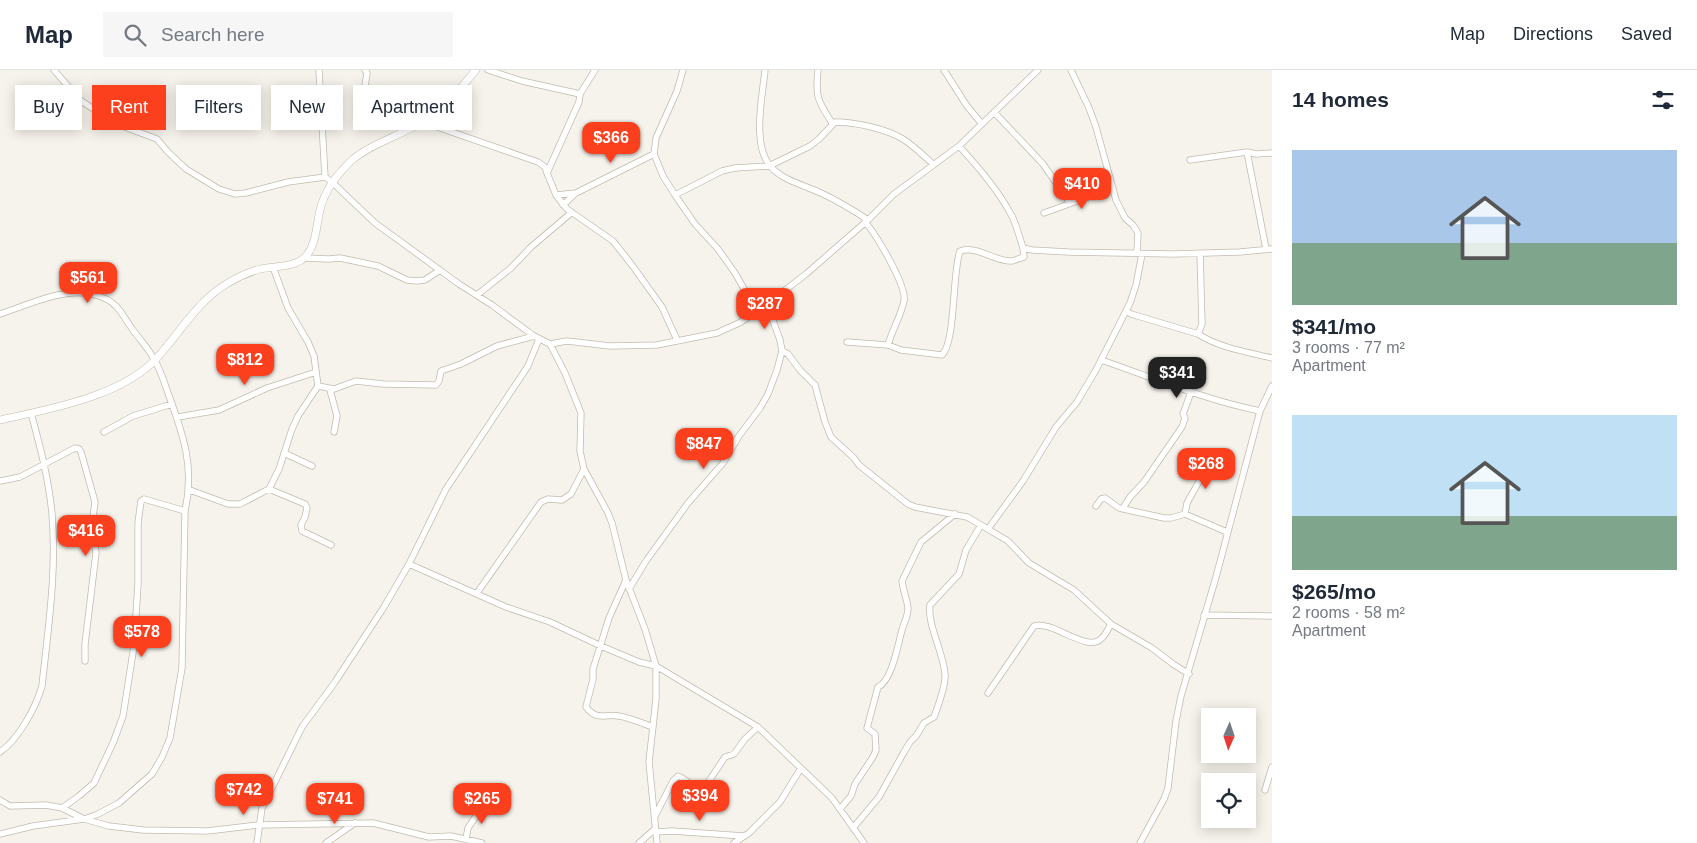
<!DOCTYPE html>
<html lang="en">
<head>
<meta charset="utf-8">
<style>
  :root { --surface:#fff; --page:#f6f6f7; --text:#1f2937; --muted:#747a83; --line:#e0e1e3; --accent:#fc3f1d }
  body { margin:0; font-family:Arial,sans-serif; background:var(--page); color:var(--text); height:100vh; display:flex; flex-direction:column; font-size:19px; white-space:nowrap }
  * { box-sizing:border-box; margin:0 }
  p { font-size:16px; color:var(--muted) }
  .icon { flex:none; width:28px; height:28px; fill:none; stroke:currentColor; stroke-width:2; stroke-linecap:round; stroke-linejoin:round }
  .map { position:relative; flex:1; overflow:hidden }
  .details { display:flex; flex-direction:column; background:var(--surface); width:425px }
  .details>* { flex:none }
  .top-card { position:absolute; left:15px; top:15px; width:475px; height:45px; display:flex; gap:10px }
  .needle { width:32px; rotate:183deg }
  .tools { position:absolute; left:1201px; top:638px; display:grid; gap:10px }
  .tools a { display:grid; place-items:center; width:55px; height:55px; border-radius:0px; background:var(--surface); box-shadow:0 2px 12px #0003; font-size:25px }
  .price { position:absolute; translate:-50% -42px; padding:0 11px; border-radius:10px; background:var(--accent); color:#fff; font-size:16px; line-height:32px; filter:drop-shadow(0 1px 2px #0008) }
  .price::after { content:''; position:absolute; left:50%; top:30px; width:15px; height:11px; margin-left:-8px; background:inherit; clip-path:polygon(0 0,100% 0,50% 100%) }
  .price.active { background:#222; color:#fff }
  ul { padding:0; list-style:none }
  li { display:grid; align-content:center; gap:10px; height:265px; padding:0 20px }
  li span { display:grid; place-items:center; height:155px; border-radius:0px; color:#555 }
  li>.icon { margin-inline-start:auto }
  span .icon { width:90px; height:90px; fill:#fffc; stroke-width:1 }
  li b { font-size:21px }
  h2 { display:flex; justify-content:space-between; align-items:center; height:60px; padding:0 20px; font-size:21px }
  .chip { padding:0 18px; border-radius:0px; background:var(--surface); box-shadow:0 2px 12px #0003; font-size:18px; line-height:45px }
  .chip.active { background:var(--accent); color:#fff }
  header { display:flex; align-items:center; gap:30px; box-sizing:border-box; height:70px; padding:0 25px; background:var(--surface); border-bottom:1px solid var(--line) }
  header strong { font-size:24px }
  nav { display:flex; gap:28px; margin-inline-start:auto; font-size:18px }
  .search { width:350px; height:45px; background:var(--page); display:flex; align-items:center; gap:12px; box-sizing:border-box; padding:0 18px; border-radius:0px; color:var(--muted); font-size:19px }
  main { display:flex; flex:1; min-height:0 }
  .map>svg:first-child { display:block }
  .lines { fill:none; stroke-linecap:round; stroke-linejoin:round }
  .minor-casing { stroke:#c2bbae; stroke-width:7 }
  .tertiary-casing { stroke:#c2bbae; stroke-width:8 }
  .minor { stroke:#fff; stroke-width:5.5 }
  .tertiary { stroke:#fff; stroke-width:7 }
</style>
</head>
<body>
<header>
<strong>Map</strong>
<div class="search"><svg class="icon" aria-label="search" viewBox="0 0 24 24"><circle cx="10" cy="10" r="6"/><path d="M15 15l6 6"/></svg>Search here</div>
<nav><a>Map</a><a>Directions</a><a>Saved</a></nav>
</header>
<main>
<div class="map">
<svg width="1272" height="773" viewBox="0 0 1272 773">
  <rect width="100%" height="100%" fill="#f6f3ec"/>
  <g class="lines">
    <g class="minor-casing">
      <path id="minor" d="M54 0 80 30 114 53 157 69 168 82 186 99 219 119 235 124 246 123 288 112 325 107
        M319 0 325 107 332 112 375 153 459 214 492 235 534 266 550 274 565 303 581 343 580 381 584 399 607 441 612 453 626 510 645 559 656 596V629L649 692 657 773
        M365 0 367 3 364 23 367 27 423 52 538 92 545 97 547 103
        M488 0 522 11 580 24
        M595 0 580 24 579 32 547 103 556 125 567 139 613 171 632 195 662 237 677 270
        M683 0 677 21 656 68 654 84 663 106 675 125 695 154 718 179 735 203 756 240
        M765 0C763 21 758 43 760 65 762 107 790 109 821 123 838 131 853 140 868 150
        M818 0C815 27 818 31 832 53
        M944 0 967 36 982 54
        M1071 0 1089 38 1096 57 1116 130 1125 148 1133 155 1138 163 1137 182
        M994 42 1043 94 1070 133
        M959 76C979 98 999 121 1013 148 1017 158 1020 168 1023 178L1032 180 1068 182 1173 184 1240 182 1272 179
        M1247 82 1266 179
        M1190 90 1247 82 1256 84 1272 83
        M556 125 576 123
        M675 125 722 101 735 98 769 96 810 76 819 69 835 52C856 52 886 59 903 69 914 76 924 86 933 94
        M563 135 576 123 654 84
        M1044 143 1113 118
        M865 152C876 164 907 216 904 231 901 246 892 260 888 275
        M305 188 329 189 340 188 378 196 407 210 417 211 425 210 440 200
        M477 225 511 198 531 177 571 143
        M1126 241 1131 244 1198 264C1220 278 1247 282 1272 288
        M0 244C31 234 67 215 99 226 118 232 122 245 133 260 140 270 150 280 155 291 161 301 164 312 168 323 183 364 195 397 185 441L182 598 170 668 162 687 152 704 119 733 96 745 84 749 33 756 0 764
        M1198 264 1202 254 1200 183
        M847 272 888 275 901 280 942 285C956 271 952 203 960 181 977 175 995 192 1012 191 1016 190 1020 188 1024 187L1023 178
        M550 274 567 271 610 276 657 275 717 263 741 252 767 234 806 204 868 150 894 124 959 76 1038 0
        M782 281 788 284 800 300 815 315 825 352 831 367 854 388 859 395 908 434 915 437 967 447 981 455 1008 471 1029 493 1074 520 1111 554 1152 578 1173 594 1189 604
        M1101 290C1154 308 1205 330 1260 341
        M318 316 334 319 356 311 383 314 436 315 439 311 441 301 461 294 497 276 534 266
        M330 320 337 346 334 362
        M178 347 219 340 267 318 316 302
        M104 362 133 346 172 334
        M284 383 312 396
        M0 411 20 407 75 378 79 379 81 382 95 432 92 455 96 483 85 574V591
        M269 419 305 434 307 438 305 447 301 455 302 461 331 475
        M190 420 228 434H240L269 419 279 399 292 359 298 346 318 316 314 286 308 272 288 238 273 197
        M1096 436 1101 429 1105 428 1119 438 1164 448H1171L1185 444 1227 462
        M1123 438 1130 427 1144 412 1182 357 1185 348 1183 344 1191 322
        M1185 444 1187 433 1211 390
        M988 459 1023 411 1056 357 1077 332 1096 300 1130 233 1136 215 1142 184
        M409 494 506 537 550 552 601 576 639 592 656 596 758 657 832 728 864 773
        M626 510 609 548 593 599V609L586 637C598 652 605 643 619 646 630 648 642 653 653 657
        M629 519 646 491 688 433 723 393 739 366 760 338 768 324 777 300 782 281 780 270 767 234
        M477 523 541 432 548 429 562 430 571 424 584 399
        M1204 545 1272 546
        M988 623 1034 556C1053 550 1088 584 1102 568 1106 564 1108 559 1111 554
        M0 682C19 669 36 637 42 616 48 559 57 501 52 444 49 410 40 376 31 343
        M1265 720 1272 697
        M0 730 10 736 46 735 62 738 84 749 109 756 143 760 207 761 259 755 373 753 429 767 451 766 482 773
        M62 738 79 726 94 713 113 673 123 646 134 576 138 514V453L141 431 144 429 185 441
        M840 739 851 726 855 714 873 687 876 680 875 664 867 658 878 617C892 611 898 574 902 560 904 552 908 547 908 538 907 529 903 520 902 511L921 472 955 444
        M655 746 673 711 678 706C687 709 693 719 703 720L725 687 734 684 745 669 758 657
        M853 758 879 727 904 682 910 672 916 666 924 653 934 647C938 636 946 615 945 605 944 583 927 555 930 535L959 504 966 480 981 455
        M656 762 672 761 744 766
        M466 769 468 758 488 728 498 735
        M257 773 262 738 302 657 335 612 384 537 409 494 446 419 528 296 539 269
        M326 773 355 753
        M639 773 655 759
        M734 773 749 763 780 732 801 698
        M1140 773 1164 729 1168 718 1176 651 1181 626 1216 507 1260 341 1272 316"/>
    </g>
    <g class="tertiary-casing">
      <path id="tertiary" d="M0 350C49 339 120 327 156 289 179 264 198 230 228 213 238 207 249 202 260 199 273 196 296 198 306 186 318 172 316 150 322 133 329 114 338 104 352 90 372 73 400 66 422 52 442 40 461 18 476 0"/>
    </g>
    <use href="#minor" class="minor"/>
    <use href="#tertiary" class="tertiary"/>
  </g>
</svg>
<div class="tools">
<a><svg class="needle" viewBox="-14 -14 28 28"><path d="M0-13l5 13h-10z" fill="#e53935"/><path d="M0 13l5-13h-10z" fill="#747a83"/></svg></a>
<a><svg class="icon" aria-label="locate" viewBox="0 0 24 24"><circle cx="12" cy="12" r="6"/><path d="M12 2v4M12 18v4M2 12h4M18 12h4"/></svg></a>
</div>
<b class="price" style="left:611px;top:94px">$366</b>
<b class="price" style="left:1082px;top:140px">$410</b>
<b class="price" style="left:88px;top:234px">$561</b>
<b class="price" style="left:765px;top:260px">$287</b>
<b class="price" style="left:245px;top:316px">$812</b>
<b class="price active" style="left:1177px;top:329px">$341</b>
<b class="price" style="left:704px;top:400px">$847</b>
<b class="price" style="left:1206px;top:420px">$268</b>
<b class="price" style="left:86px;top:487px">$416</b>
<b class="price" style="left:142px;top:588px">$578</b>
<b class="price" style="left:244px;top:746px">$742</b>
<b class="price" style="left:700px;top:752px">$394</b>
<b class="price" style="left:335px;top:755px">$741</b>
<b class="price" style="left:482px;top:755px">$265</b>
<div class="top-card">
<a class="chip">Buy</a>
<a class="chip active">Rent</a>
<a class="chip">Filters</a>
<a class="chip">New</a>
<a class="chip">Apartment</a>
</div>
</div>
<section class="details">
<h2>14 homes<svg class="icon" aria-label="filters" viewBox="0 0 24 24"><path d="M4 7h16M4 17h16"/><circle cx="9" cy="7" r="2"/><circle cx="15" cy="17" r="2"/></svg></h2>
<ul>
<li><span style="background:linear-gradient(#a9c7e8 60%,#7fa58c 0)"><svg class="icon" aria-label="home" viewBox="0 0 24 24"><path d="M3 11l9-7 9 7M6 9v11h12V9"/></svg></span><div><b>$341/mo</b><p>3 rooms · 77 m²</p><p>Apartment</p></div></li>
<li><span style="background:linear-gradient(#bfe0f5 65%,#7fa58c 0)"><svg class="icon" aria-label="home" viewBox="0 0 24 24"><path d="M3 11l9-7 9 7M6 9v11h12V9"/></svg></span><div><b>$265/mo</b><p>2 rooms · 58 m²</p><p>Apartment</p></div></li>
</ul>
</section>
</main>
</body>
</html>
